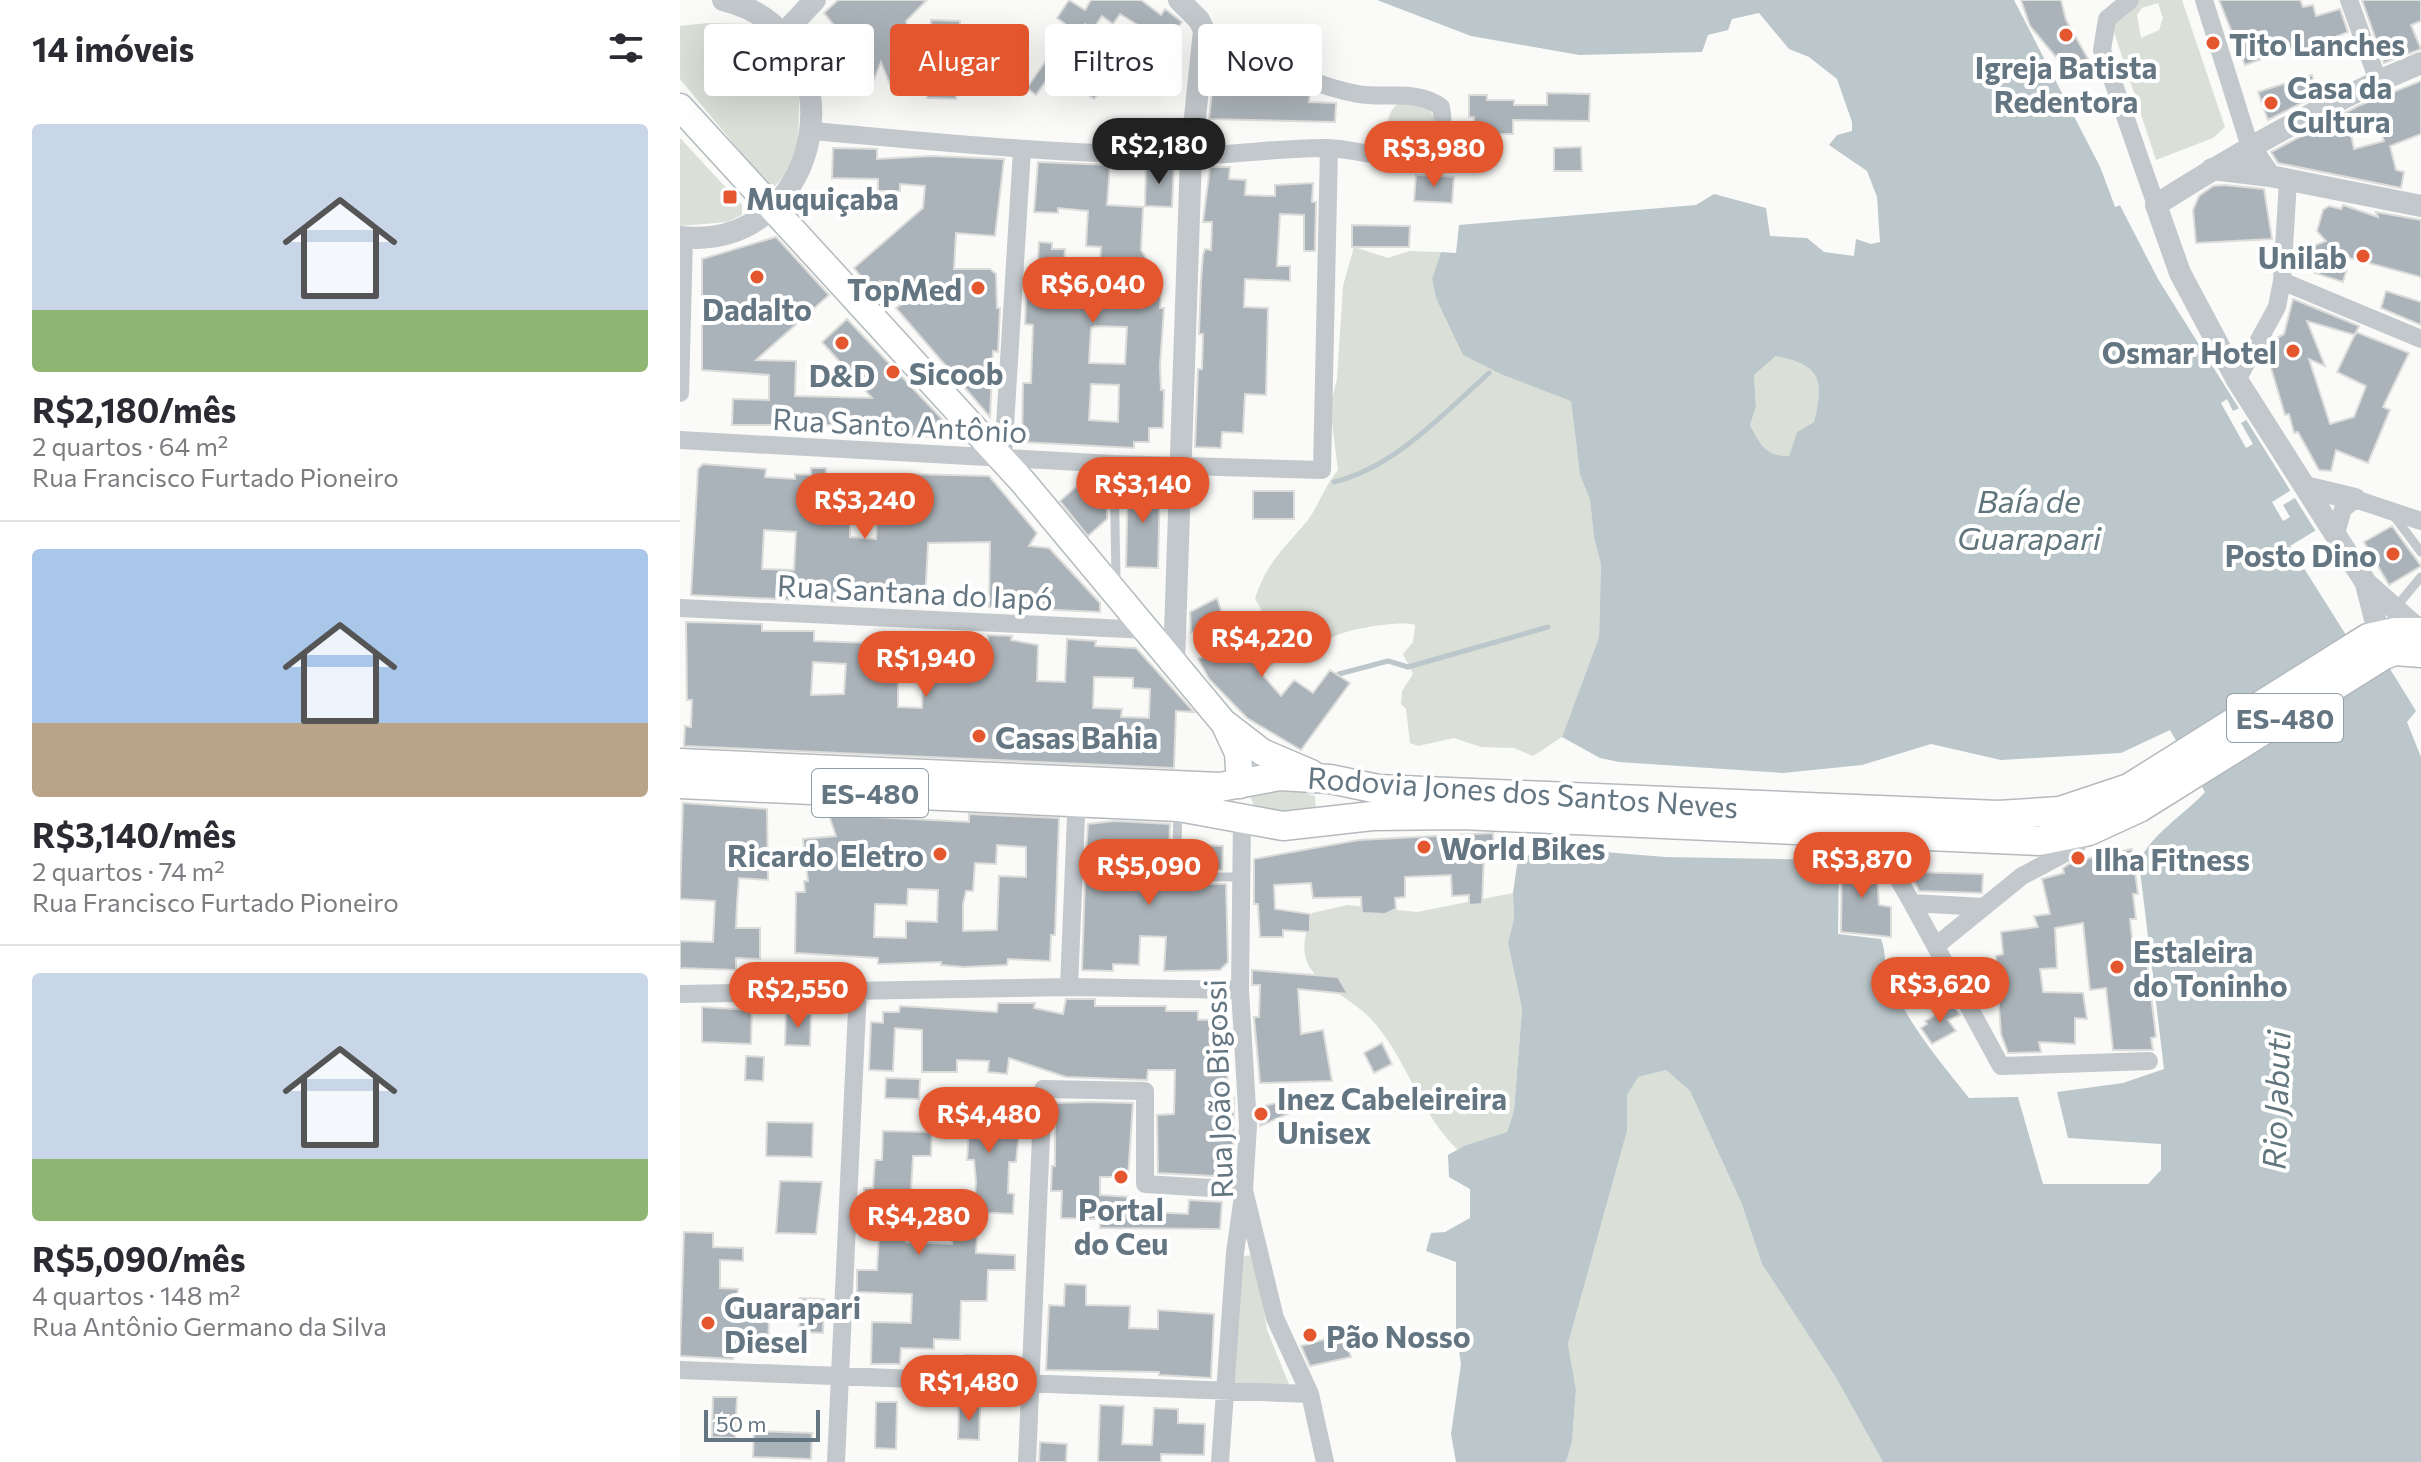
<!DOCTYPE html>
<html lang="pt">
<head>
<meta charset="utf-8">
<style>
  :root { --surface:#fff; --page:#f7f7f7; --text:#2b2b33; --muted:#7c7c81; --line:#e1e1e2; --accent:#e4572e }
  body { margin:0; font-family:Commissioner,sans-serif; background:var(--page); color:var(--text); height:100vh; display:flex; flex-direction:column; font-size:30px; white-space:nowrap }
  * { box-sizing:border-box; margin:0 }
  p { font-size:26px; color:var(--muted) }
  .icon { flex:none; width:44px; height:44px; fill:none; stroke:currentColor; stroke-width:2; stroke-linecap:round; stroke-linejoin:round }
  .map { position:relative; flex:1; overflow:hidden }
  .details { display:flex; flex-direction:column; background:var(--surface); width:680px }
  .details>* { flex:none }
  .guide { position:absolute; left:24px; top:24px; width:760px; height:72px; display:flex; gap:16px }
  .scale { position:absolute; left:24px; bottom:20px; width:116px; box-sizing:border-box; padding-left:8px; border:4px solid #657683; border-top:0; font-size:22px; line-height:28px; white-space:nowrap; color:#657683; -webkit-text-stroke:6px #fff; paint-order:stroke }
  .price { position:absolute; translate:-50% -68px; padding:0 18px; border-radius:28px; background:var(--accent); color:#fff; font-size:26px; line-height:52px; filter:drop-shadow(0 2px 4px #0008) }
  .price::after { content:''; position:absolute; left:50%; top:48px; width:24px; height:18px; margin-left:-12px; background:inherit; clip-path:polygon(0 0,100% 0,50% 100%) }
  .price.on { background:#222; color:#fff }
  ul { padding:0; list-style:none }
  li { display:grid; align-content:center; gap:16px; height:424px; padding:0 32px }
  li+li { border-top:2px solid var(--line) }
  li span { display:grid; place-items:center; height:248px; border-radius:8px; color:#555 }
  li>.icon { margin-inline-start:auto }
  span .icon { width:144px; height:144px; fill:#fffc; stroke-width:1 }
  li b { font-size:34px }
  h2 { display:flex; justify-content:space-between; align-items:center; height:96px; padding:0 32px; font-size:34px }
  .tag { padding:0 28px; border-radius:8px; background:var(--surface); box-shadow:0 8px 32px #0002; font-size:28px; line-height:72px }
  .tag.on { background:var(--accent); color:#fff }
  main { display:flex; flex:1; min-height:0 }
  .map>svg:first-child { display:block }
  .green { fill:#dadfd7; fill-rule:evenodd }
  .water { fill:#bbc7cb; fill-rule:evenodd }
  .pier { fill:#fafaf8 }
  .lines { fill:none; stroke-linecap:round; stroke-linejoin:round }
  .stream { stroke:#bbc7cb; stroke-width:5 }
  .building { fill:#aab3b9; stroke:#dcdcda; stroke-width:2; fill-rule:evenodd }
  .secondary-casing { stroke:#b3babf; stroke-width:29 }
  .primary-casing { stroke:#b5babe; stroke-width:31 }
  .service { stroke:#c3c8cc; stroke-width:9 }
  .minor { stroke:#c3c8cc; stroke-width:18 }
  .tertiary { stroke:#c3c8cc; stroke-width:22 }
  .secondary { stroke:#fff; stroke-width:26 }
  .primary { stroke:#fff; stroke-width:28 }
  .poi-dot { fill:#e4572e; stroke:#fff; stroke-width:3 }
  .labels { text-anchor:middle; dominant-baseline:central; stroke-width:8; stroke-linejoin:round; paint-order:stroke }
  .shield { fill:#fff; stroke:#939fa8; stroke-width:2 }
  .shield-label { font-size:28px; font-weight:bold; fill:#657683 }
  .poi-label { font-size:30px; font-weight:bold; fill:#657683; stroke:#fff; text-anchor:start }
  .street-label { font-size:30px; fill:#657683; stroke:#fff }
  .water-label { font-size:32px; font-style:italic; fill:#60757c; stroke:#fff }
</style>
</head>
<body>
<main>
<section class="details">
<h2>14 imóveis<svg class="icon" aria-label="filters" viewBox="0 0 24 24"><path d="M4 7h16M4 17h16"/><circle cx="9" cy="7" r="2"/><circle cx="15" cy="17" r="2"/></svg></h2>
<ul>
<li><span style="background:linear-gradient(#c9d6e8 75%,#8fb573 0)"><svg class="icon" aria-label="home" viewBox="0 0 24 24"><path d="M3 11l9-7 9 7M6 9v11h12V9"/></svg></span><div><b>R$2,180/mês</b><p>2 quartos · 64 m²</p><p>Rua Francisco Furtado Pioneiro</p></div></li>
<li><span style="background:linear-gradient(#a9c7e8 70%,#b9a48a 0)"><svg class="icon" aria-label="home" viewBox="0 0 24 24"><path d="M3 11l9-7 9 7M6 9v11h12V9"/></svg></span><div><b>R$3,140/mês</b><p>2 quartos · 74 m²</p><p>Rua Francisco Furtado Pioneiro</p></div></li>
<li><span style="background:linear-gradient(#c9d6e8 75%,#8fb573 0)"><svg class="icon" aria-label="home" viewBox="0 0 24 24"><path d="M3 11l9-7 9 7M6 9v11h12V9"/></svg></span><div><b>R$5,090/mês</b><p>4 quartos · 148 m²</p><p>Rua Antônio Germano da Silva</p></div></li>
</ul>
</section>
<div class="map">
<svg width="1741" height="1462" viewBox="0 0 1741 1462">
  <rect width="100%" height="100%" fill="#fafaf8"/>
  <path class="green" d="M1456 0H1502L1545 127 1533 138 1476 160 1431 23ZM1478 3 1483 18 1479 30 1461 38 1457 15 1462 8Z
    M28 23 72 24 87 30 120 75 118 141 107 173 95 186 86 183 0 79V26Z
    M708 123a23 23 0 1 1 46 0a23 23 0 1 1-46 0Z
    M0 138 62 205V215L47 222 0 226Z
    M674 247 708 258 729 251 761 252 752 279 756 298 766 314 823 375 891 400 900 475 910 500 914 538 921 564 919 637 882 737 853 756 834 748 801 747 774 738 738 746 730 743 726 709 721 704 722 691 733 674 723 654 733 642 735 625C721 620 669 629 655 636 642 642 635 651 626 661L580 644 581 609 575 599C587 561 604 549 628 520 639 505 644 487 658 470L650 407 657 379 663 286Z
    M1096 356C1142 365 1144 380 1134 422L1117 432 1109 456C1085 456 1081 445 1070 425L1076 407 1074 375Z
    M596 784 635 796 636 810 591 815 575 808 570 796 580 786Z
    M833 893 834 919 828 943 842 1009 834 1110 827 1132 778 1150C738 1112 727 1057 690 1018 675 1002 638 983 629 966 620 949 626 930 632 913L668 905 737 912Z
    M986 1070 1010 1091 1061 1202 1082 1264 1155 1376 1203 1462H886L892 1442 896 1390 888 1344 947 1131V1095L957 1077Z
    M575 1255 587 1330 611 1389 554 1386 562 1256Z"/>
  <path class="water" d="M697 0H1334L1478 279 1640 538 1620 551 1671 629 1707 664 1736 711 1727 722 1741 757V1462H1203L1155 1376 1082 1264 1061 1202 1010 1091 986 1070 958 1077 947 1095V1131L888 1344 896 1390 892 1442 886 1462H776L771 1434 781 1364 776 1330V1262L746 1251 751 1233 765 1232 790 1218V1189L769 1177 768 1155 784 1146 827 1132 834 1110 842 1009 828 943 834 919 833 893 838 858 876 848 985 857 1159 860 1158 934 1201 939C1206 951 1204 964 1208 976 1227 1023 1258 1059 1289 1098L1338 1097 1363 1184H1468L1481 1170V1144L1388 1138 1377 1092 1443 1083 1484 1069 1459 862C1472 833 1503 816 1525 792L1490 730 1441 753 1321 760 1251 744 1182 765 1103 773 939 762 920 758 882 737 919 637 921 564 914 538 910 500 900 475 891 401 823 375 783 355 756 298 752 279 761 252 776 253 779 225 1016 205 1034 194 1086 208 1090 236 1127 238 1144 252 1174 256 1176 239 1191 244 1200 242 1197 197 1187 171 1149 145 1157 135 1172 131V122L1157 79 1129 57 1109 49 1079 13 1052 19 1048 30 1028 35 1022 52 899 55 791 36ZM1096 356C1142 365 1144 380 1134 422L1117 432 1109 456C1085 456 1081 445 1070 425L1076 407 1074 375Z
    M56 66a18 18 0 1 1 36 0a18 18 0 1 1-36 0Z"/>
  <path class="pier" d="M1426 168 1444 203V204L1435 207 1421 169Z
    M1547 399 1553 411 1562 407 1568 419 1561 423 1573 444 1566 448 1541 403Z
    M1613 489 1618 496 1603 505 1610 517 1603 521 1592 502Z
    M1638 529 1643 540 1625 553 1674 627 1666 635 1610 546Z"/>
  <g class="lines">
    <path class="stream" d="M654 482C715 467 763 414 809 373
      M659 674 708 661 728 667 868 627"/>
  </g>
  <path class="building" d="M158 0H247L226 21 241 74 211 87 201 62 191 87 159 75 165 61 149 35 157 29 144 13Z
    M389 0 405 10 411 0H461L481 15 485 9 502 22 487 43 440 14 433 24 422 16 413 29 405 24 356 95 347 88 389 27 377 18Z
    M1341 0H1381L1386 20 1411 64 1391 75 1350 26Z
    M1539 0H1620L1623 7 1633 5 1636 16 1660 9 1668 32 1615 53 1613 48 1565 65Z
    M1682 0H1741V21L1731 25 1741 49 1704 63Z
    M251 20 280 21 279 42H274L273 74H278L276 99 247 98Z
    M418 48 442 65 414 99 392 83Z
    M535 63 563 64V81L597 82V88L630 93 629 102 656 103 655 122 529 119Z
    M1632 75 1639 94 1588 120 1578 92Z
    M1741 81V134L1710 146 1716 170 1724 172 1721 188 1598 163 1591 152 1678 106ZM1694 114 1704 141 1674 149 1669 124Z
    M867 93 910 94 909 121 833 120V134H802L803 123H794V117H789V95H807V100H834V105H867Z
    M901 147 902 171H874V148Z
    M153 148 197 149V159L251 156 324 159 315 236 276 233 274 269H310L316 274 317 308H320L318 352 313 351 310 417 216 308 220 305 200 281 191 289 174 268 243 208 245 186 220 184V191H198V179L152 178Z
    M358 162 430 165 427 205 463 207 461 250 469 263 453 279 482 281 480 308H484L480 365 481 390H484L483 428H469V442H454V448L342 442 343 383H351L353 325 345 324 347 278 357 279 359 242 372 243V249H385L383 275 419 276 421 247 406 246 408 211 378 208V213L354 212ZM415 326 447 327 445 364 409 363 411 328ZM411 384 439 385 438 422 409 420Z
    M466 166 494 167 492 207 465 206Z
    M530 167H550L549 179 566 180 565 195 595 196V185L633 183 632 202H636L635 251H624V215L600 214 597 266H610V281L565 279 564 307 588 308 586 395 565 394 563 433 542 432 541 448 515 447 518 369H522L523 334H519L521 280 523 255 525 249 531 250 532 222H523Z
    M736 175 774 177 772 203 734 201Z
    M1544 185 1584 189 1592 239 1516 243 1513 210 1519 196 1533 186Z
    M1663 205 1698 217 1696 212 1741 220V277L1670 258 1663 282 1632 272 1627 265 1633 246 1646 241 1637 231 1643 210 1649 206 1661 209Z
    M672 225 730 226 729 247H672Z
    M96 237 149 295 76 360 116 361 115 396 192 398 142 342 167 319 281 439 155 430V425H52L53 399 89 400V375L22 370V259Z
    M1706 291 1741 302V325L1701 308Z
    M1613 299 1679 326 1675 335 1627 321 1645 366 1629 359 1650 424 1674 417 1686 386 1657 372 1676 332 1729 353 1703 407 1710 410 1688 463 1656 450 1651 471 1639 470 1618 432 1614 433 1609 414 1605 415 1586 351 1593 340 1604 334Z
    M23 464 86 469 85 477 115 479V474L131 475V468H146L143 519 170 520V537L196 539 199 493 176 492 177 477 229 479V474L309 476 357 533 349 546 369 548 420 603V612L309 607 310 542 248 543 245 601 161 602 11 595 18 469ZM84 530 116 532 114 570 82 569Z
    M405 479 427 504V519L408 536 380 501Z
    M448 482 480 483 478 568 446 567Z
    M573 491H614V519H573Z
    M1712 526 1741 566 1709 585 1684 542Z
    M537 598 545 623 552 620 553 624 579 616 584 632 576 635 595 661 580 672 601 696 614 680 633 693 650 670 670 683 621 750 567 718 529 679 518 659 540 649 532 626 511 633 510 612Z
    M6 622 82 624V631H134V641L220 644V639L308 645V635L332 636 331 640 358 645 357 681 385 682 387 639 416 641 415 646 456 648 514 712 496 711 494 768 4 746 5 726 11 727 12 700H7ZM218 658 244 659 242 708 218 707ZM133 662 166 664 164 694 131 695ZM414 677 453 678V688L470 689 469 718 441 717 442 709 413 708Z
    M3 803 87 809 88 880 59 878 57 903 56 928H80V959L56 958V970L0 968V941L33 942 35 901 0 899Z
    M148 812 174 813 175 816 289 822V814L379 818 375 935H371L370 961 328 959 327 965 284 967 261 965V962L198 964V958L115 953 116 892H125L124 881H128L123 839 156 836ZM317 845 346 847V877L319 876 317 930 283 931V904L286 891H293L295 863 316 864ZM228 889 258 890 257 922 226 921V938L194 937 195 904 227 905Z
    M435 821 490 824 489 847 463 845 460 883 546 884 548 962 540 970 484 971 486 937 460 936 459 965 433 964V971L402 970 405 881 431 882 433 856 406 855 408 824Z
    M813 833 814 853 804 854 802 904 789 905V895L772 896 771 875 725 877V897L715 898 716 909 705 914 682 913 681 897 633 898 631 883 594 885 595 909 630 914V932L603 930V937H580L578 904H574V859L679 840Z
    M504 844 543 846 542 870H504Z
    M1452 849 1458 894H1453L1456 919H1450L1453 947 1465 945 1476 1037 1471 1038 1473 1050H1433L1426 988 1410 990 1403 923 1375 928 1377 968 1360 969 1363 992 1403 993 1407 1019 1395 1018V1044L1359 1042 1361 1052 1328 1053 1321 1034 1317 978 1316 956 1323 954 1321 932 1358 927 1354 916 1370 914 1362 879 1384 873 1383 868 1403 855 1404 859Z
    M1162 855H1184L1197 874 1199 905 1211 907V937L1161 932Z
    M1230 872 1303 874 1302 893 1239 891Z
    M572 970 658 977 668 994 618 989 621 1034 643 1030 652 1081 580 1083 574 1017H579L580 985H572Z
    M386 999H415V1006H486V1011H518V1020L550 1019V1043H541L540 1071 547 1070 549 1098H554L553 1177 478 1173 477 1115 494 1114 495 1070H468L467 1080 386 1077 329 1058 327 1074 308 1072 309 1061 277 1060V1072H242V1030L215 1028 213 1071 189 1070 191 1022 203 1023V1012H219L220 1006 317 1012 318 1003H355L354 1008 383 1014Z
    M1274 1005 1280 1015 1268 1020 1276 1031 1252 1044 1241 1028 1247 1024 1245 1021Z
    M22 1007 72 1010 71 1044 22 1042Z
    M106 1013 131 1014 130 1046 105 1045Z
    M702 1043 712 1064 694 1073 684 1053Z
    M66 1056 84 1057 83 1081 65 1080Z
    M206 1078 240 1079 239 1099 205 1098Z
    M638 1094 640 1100 580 1126 579 1107Z
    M411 1102 453 1103 448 1177H420V1195L452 1197 451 1211 508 1214 509 1200 542 1202 540 1229 420 1228V1219L381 1218 382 1191H371L372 1166H375V1103Z
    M264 1110 341 1114 336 1162H329L328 1193 334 1194 333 1214 294 1212 296 1181 294 1160H287L289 1132 263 1131Z
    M87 1122 133 1123 132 1157 86 1156Z
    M203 1131 252 1132 251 1156H233L231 1190H247V1209L227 1208 226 1242 272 1244 273 1222 298 1223 296 1253 335 1255V1270H308L307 1301H281L280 1340 254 1339V1349L221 1348 220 1364H191L192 1322 231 1323 232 1294 177 1292V1270H197L199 1236H188L189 1207H184V1188H193L195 1160H202Z
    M100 1181 142 1182 136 1234 96 1233Z
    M4 1232 33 1233V1247L63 1248V1261L40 1260V1288L58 1289 56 1315 89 1316 88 1353 54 1352 53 1359 0 1356Z
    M385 1284 406 1285V1305L450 1306 449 1328 478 1329V1310L534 1314 531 1378 479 1375V1372L366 1370 369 1305 384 1306Z
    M120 1298 144 1299 143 1333 119 1332Z
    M663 1334 671 1357 630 1366 621 1346Z
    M285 1355 316 1356V1370L285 1369Z
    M33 1397H57L55 1438 32 1437Z
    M196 1402H217L216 1449 195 1448Z
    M420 1405 444 1406 442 1444 472 1445 474 1408 498 1409V1423L525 1424 524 1455 481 1454V1462H418Z
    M279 1406 300 1407 299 1440 278 1439Z
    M74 1431 132 1433 131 1459 73 1457Z
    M360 1442 387 1444 386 1462H359Z"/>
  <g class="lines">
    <g class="secondary-casing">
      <path id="secondary" d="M0 107 343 482 543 722 582 752 631 773
        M545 725 558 753 560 785"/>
    </g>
    <g class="primary-casing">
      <path id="primary" d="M0 763 540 787 600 776 650 779 698 789 1318 815 1380 811 1449 788 1688 638 1715 632H1741
        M0 784 499 807 603 826 692 816 781 815 1359 841 1409 831 1459 808 1704 655 1715 651 1741 653"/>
    </g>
    <path class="service" d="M434 464 436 581
      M1714 516 1741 552
      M1716 607 1741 577
      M498 810 496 877H559"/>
    <path class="minor" d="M1450 0 1427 19 1422 50 1476 205
      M1524 0 1570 147
      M1669 0 1698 81
      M132 131C258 142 383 155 509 155 555 156 602 147 648 148 678 149 716 164 745 154 765 147 764 124 761 107 737 89 706 99 678 94 625 85 573 52 524 30
      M1602 281 1741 339
      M1557 380 1597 307 1602 281 1608 181
      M0 393 4 238
      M0 440 434 464 642 470 649 148
      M323 458 342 150
      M1656 533 1663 509 1675 499 1741 521
      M0 608 468 630
      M562 820 560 990 568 1125 564 1190 595 1318 630 1394 645 1462
      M1183 834 1208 861 1232 903 1303 907
      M1232 903 1321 1066 1469 1061
      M1257 945 1342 876 1393 849 1409 831
      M389 987 397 792
      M0 994 389 987 560 990
      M0 1370 630 1394
      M156 1462 178 988
      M347 1462 363 1089 465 1091V1184L564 1190
      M540 1462 555 1253 563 1196"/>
    <path class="tertiary" d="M102 35 135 0
      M1570 147 1590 176 1741 206
      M1532 169 1590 176
      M0 237C146 253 184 34 43 0
      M1625 487 1675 499
      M1686 584 1699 635
      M1740 631 1686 583 1557 380 1500 273 1476 205C1561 151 1648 101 1741 63
      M494 662 511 156 524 30 519 20 499 0"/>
    <use href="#secondary" class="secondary"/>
    <use href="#primary" class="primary"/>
  </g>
  <g class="poi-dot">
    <circle cx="1386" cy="35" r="8"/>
    <circle cx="1533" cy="43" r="8"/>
    <circle cx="1591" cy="103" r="8"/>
    <rect x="42" y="189" width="16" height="16" rx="4"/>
    <circle cx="1683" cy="256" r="8"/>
    <circle cx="77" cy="277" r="8"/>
    <circle cx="298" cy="288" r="8"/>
    <circle cx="162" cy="343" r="8"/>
    <circle cx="1613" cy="351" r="8"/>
    <circle cx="213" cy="372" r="8"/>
    <circle cx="1713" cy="554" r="8"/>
    <circle cx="299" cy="736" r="8"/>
    <circle cx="744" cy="847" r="8"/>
    <circle cx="260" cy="854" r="8"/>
    <circle cx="1398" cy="858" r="8"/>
    <circle cx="1437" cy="967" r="8"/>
    <circle cx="581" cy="1114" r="8"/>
    <circle cx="441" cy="1177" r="8"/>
    <circle cx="28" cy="1323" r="8"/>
    <circle cx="630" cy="1335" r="8"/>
  </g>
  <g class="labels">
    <g class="shield">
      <rect x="1547" y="694" width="116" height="48" rx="6"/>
      <rect x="132" y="769" width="116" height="48" rx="6"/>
    </g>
    <g class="shield-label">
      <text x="1605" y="718">ES-480</text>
      <text x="190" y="793">ES-480</text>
    </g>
    <g class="poi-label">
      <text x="1549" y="43">Tito Lanches</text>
      <text x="1386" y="66" text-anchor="middle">Igreja Batista<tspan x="1386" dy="34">Redentora</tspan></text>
      <text x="1607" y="86">Casa da<tspan x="1607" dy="34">Cultura</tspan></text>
      <text x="66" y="197">Muquiçaba</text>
      <text x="1667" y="256" text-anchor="end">Unilab</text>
      <text x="282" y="288" text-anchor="end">TopMed</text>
      <text x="77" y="308" text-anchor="middle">Dadalto</text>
      <text x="1597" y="351" text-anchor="end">Osmar Hotel</text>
      <text x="229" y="372">Sicoob</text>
      <text x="162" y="374" text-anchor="middle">D&amp;D</text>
      <text x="1697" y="554" text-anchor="end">Posto Dino</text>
      <text x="315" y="736">Casas Bahia</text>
      <text x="760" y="847">World Bikes</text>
      <text x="244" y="854" text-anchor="end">Ricardo Eletro</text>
      <text x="1414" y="858">Ilha Fitness</text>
      <text x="1453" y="950">Estaleira<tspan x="1453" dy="34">do Toninho</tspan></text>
      <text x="597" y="1097">Inez Cabeleireira<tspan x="597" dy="34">Unisex</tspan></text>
      <text x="441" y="1208" text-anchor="middle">Portal<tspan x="441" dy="34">do Ceu</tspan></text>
      <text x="44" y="1306">Guarapari<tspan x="44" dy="34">Diesel</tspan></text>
      <text x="646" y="1335">Pão Nosso</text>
    </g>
    <g class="street-label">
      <text transform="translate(220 424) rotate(3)">Rua Santo Antônio</text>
      <text transform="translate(235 591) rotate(3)">Rua Santana do Iapó</text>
      <text transform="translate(843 791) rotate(4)">Rodovia Jones dos Santos Neves</text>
      <text transform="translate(537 1089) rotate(-92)">Rua João Bigossi</text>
    </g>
    <g class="water-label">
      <text x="1349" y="500">Baía de<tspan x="1349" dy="37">Guarapari</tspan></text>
      <text transform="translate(1595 1100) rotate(-88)">Rio Jabuti</text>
    </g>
  </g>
</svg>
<div class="scale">50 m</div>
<b class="price on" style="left:479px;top:186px">R$2,180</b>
<b class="price" style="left:754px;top:189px">R$3,980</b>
<b class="price" style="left:413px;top:325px">R$6,040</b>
<b class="price" style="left:463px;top:525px">R$3,140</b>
<b class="price" style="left:185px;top:541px">R$3,240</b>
<b class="price" style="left:582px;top:679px">R$4,220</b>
<b class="price" style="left:246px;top:699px">R$1,940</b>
<b class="price" style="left:1182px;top:900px">R$3,870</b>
<b class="price" style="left:469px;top:907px">R$5,090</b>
<b class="price" style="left:1260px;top:1025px">R$3,620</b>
<b class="price" style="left:118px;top:1030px">R$2,550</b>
<b class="price" style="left:309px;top:1155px">R$4,480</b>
<b class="price" style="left:239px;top:1257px">R$4,280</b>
<b class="price" style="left:289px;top:1423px">R$1,480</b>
<div class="guide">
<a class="tag">Comprar</a>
<a class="tag on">Alugar</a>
<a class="tag">Filtros</a>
<a class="tag">Novo</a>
</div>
</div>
</main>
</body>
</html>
